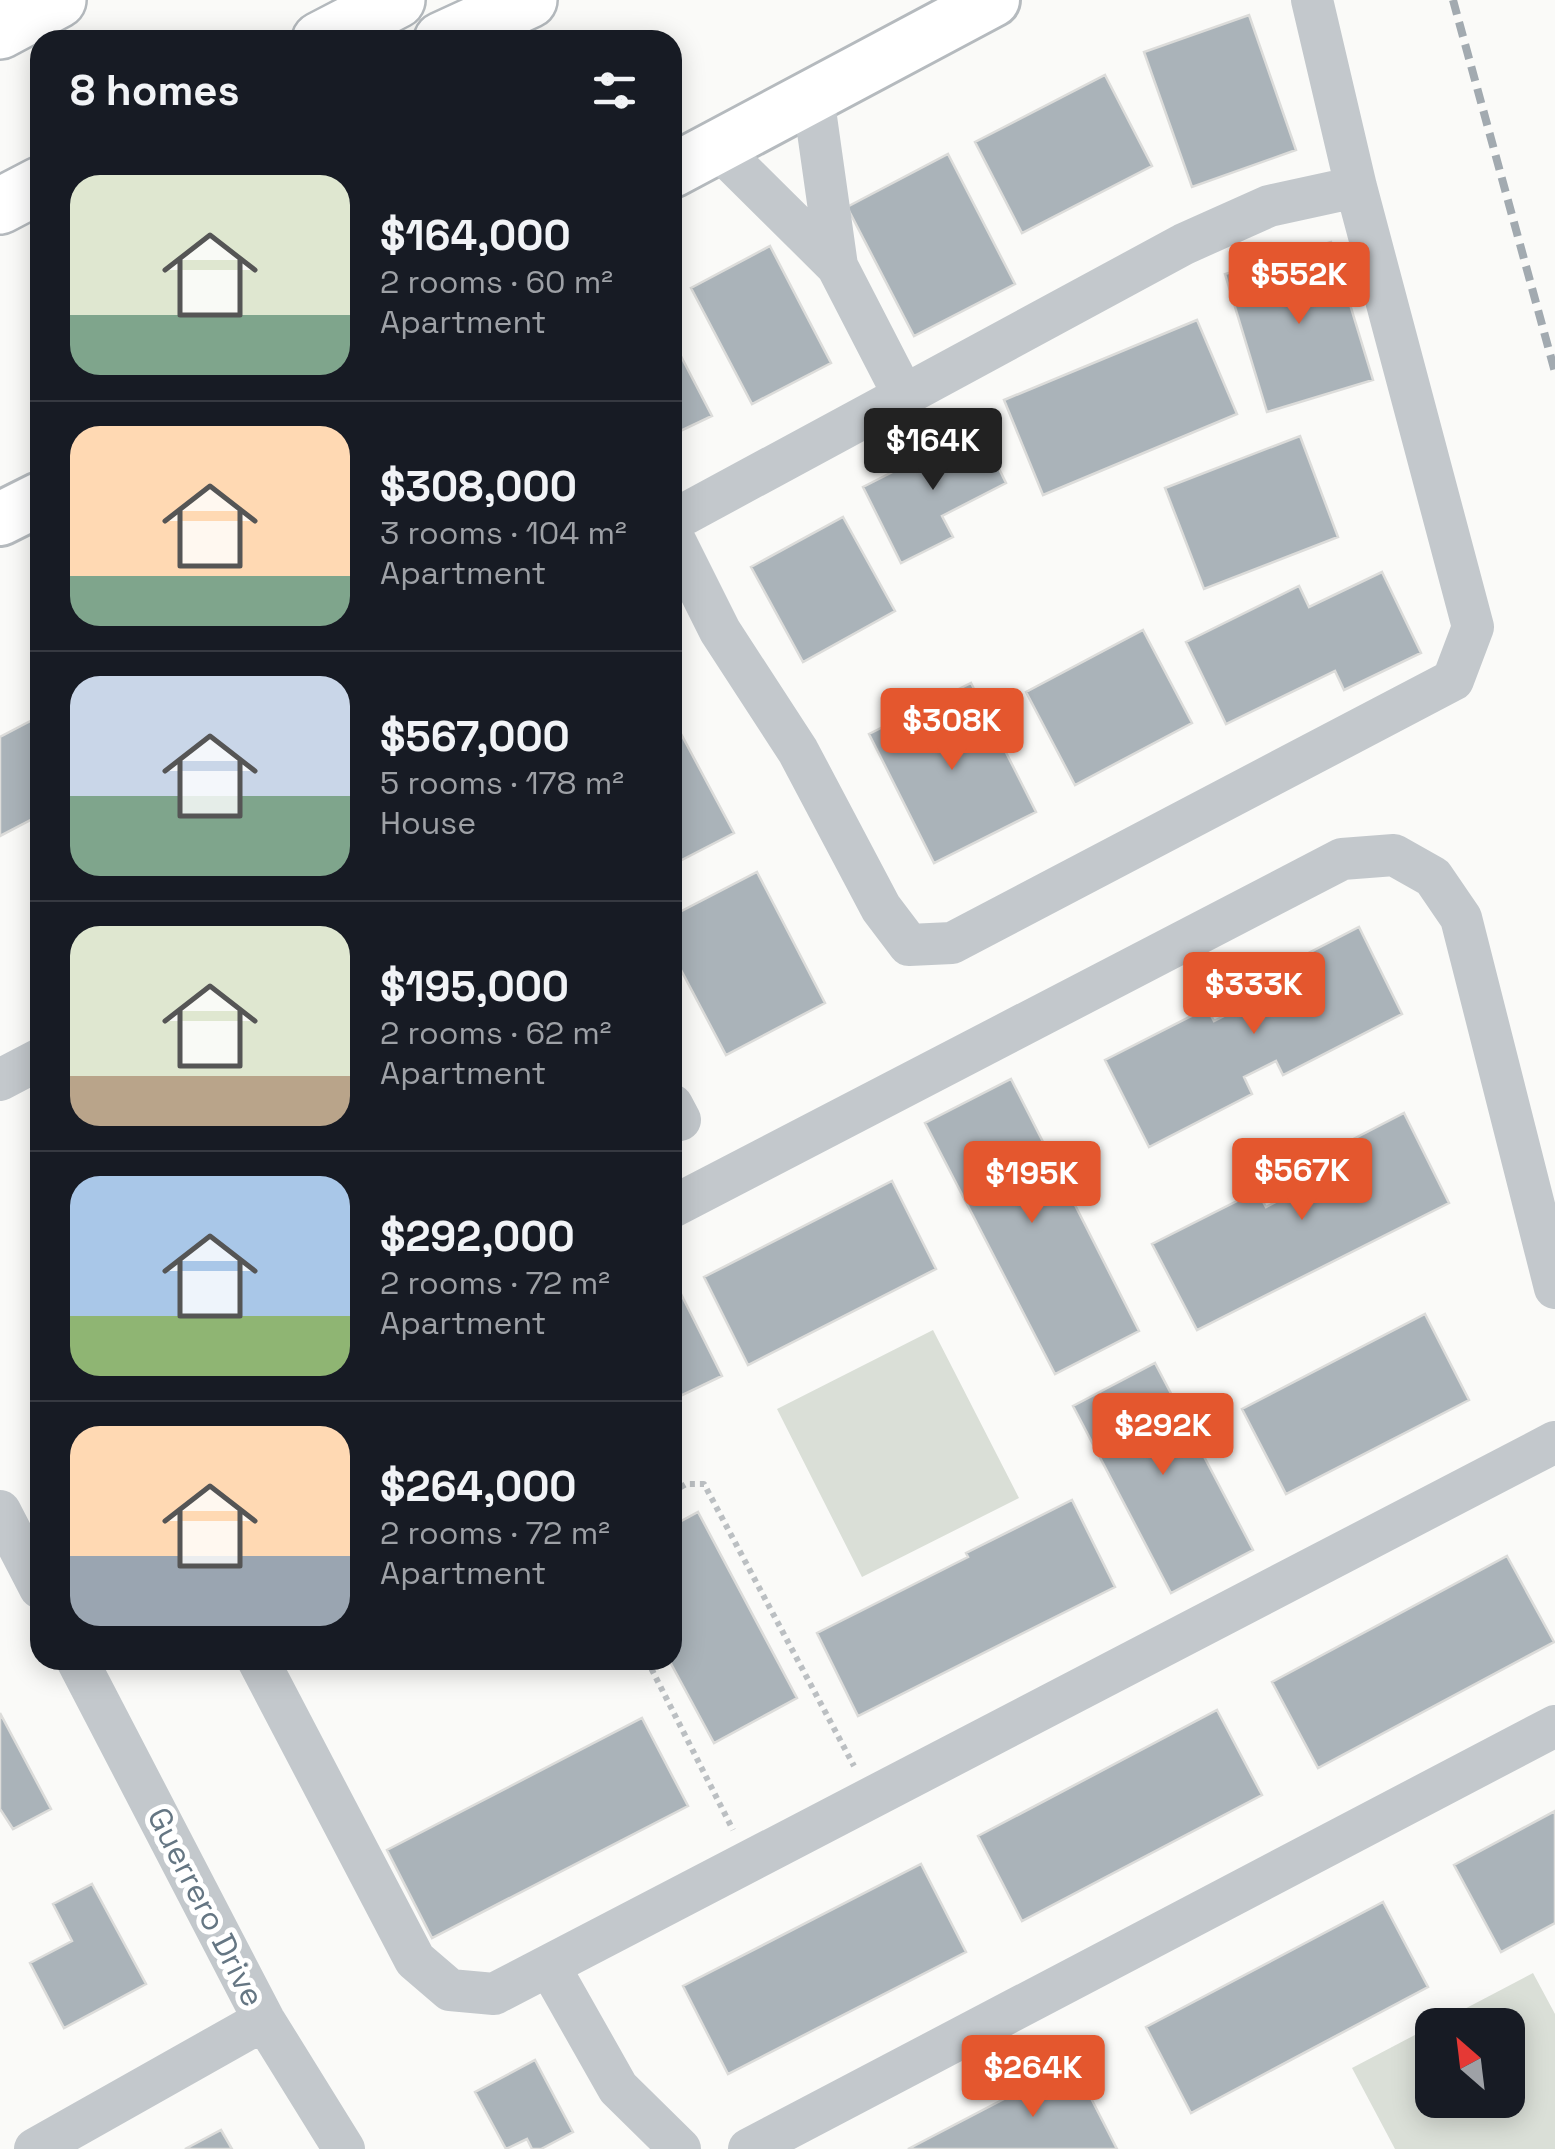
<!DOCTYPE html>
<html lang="en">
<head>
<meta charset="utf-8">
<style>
  :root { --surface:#171b24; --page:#20242c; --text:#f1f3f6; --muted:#9ea1a6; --line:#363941; --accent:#e4572e }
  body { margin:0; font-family:"Space Grotesk",sans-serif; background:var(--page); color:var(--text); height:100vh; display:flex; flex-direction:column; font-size:38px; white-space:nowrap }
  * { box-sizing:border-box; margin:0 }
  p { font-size:32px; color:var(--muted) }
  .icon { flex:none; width:55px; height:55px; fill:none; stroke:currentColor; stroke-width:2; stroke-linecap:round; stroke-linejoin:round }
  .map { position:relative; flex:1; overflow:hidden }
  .side { position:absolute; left:30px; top:30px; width:652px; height:1640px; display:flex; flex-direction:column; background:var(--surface); border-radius:30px; box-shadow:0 5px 25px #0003 }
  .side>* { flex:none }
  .needle { width:65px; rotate:332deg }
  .fabs { position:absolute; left:1415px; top:2008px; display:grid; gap:20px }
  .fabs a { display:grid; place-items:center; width:110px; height:110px; border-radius:20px; background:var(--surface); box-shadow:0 5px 25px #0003; font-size:50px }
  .price { position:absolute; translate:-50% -85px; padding:0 22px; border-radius:10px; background:var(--accent); color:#fff; font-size:32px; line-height:65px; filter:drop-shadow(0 2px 5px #0008) }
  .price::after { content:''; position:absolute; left:50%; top:60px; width:30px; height:22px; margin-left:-15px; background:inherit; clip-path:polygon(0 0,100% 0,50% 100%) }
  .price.active { background:#222; color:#fff }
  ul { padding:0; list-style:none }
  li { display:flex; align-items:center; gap:30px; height:250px; padding:0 40px }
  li+li { border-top:2px solid var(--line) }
  li span { display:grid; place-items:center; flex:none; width:280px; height:200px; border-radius:30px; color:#555 }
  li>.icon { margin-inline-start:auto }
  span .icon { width:120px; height:120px; fill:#fffc; stroke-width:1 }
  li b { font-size:42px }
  h2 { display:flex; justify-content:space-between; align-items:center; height:120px; padding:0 40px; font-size:42px }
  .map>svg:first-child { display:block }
  .green { fill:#dadfd7 }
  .building { fill:#aab3b9; stroke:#dcdcda; stroke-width:2.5 }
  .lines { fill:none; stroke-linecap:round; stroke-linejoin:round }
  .major-casing { stroke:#b5babe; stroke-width:58 }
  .highway-casing { stroke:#b4b9bd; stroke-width:60 }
  .path { stroke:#bbbfc2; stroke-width:6; stroke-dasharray:5 5; stroke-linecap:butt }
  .minor { stroke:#c3c8cc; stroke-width:42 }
  .major { stroke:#fff; stroke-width:52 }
  .highway { stroke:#fff; stroke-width:55 }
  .rail { stroke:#a2aab0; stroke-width:8; stroke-dasharray:15 8; stroke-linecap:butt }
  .labels { text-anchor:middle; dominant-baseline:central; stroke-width:10; stroke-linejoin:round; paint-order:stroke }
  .street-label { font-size:32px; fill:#657683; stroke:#fff }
</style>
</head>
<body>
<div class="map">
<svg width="1555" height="2149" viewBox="0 0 1555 2149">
  <rect width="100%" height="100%" fill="#fafaf8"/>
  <path class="green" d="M933 1330 1019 1498 862 1577 777 1409Z
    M1533 1973 1555 2014V2149H1395L1352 2068 1432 2026V2100H1508V2025H1434Z"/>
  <path class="building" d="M1249 15 1296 150 1192 187 1144 52Z
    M1105 75 1152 166 1022 233 975 142Z
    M948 154 1015 284 914 336 847 207Z
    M1331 242 1373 380 1267 412 1225 274Z
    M770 246 831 363 752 404 691 288Z
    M1197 320 1237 414 1043 495 1004 400Z
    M672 339 712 416 672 435Z
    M979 428 1006 483 942 516 953 537 901 563 863 487Z
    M1300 436 1338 537 1204 589 1165 488Z
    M843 517 895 611 803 662 751 567Z
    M1382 572 1421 653 1344 690 1335 671 1226 724 1186 642 1299 586 1309 607Z
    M1143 630 1192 723 1075 785 1026 692Z
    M971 683 1036 812 934 863 869 734Z
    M40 716V815L0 836V737Z
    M672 717 734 833 672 865Z
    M757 872 825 1003 726 1055 672 953V916Z
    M1359 927 1402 1014 1283 1075 1276 1061 1244 1077 1252 1094 1149 1147 1105 1060 1207 1008 1214 1021 1265 995 1256 980Z
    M1011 1079 1139 1331 1055 1374 925 1123Z
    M1404 1113 1449 1203 1197 1330 1152 1244 1257 1191 1266 1207 1313 1183 1303 1165Z
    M892 1181 936 1269 748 1365 704 1277Z
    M677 1286 722 1376 672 1400V1288Z
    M1425 1314 1469 1400 1286 1494 1242 1409Z
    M1155 1363 1253 1550 1171 1593 1073 1406Z
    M1072 1500 1115 1587 858 1716 817 1633 968 1557 966 1553Z
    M698 1512 797 1698 714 1743 669 1660H672V1526Z
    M1507 1556 1554 1642 1318 1768 1272 1682Z
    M1217 1710 1262 1795 1022 1921 978 1836Z
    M0 1713 51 1809 13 1829 0 1809Z
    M642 1718 688 1806 432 1938 387 1850Z
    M1555 1811V1923L1501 1952 1454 1865Z
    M921 1864 966 1952 728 2074 683 1986Z
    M92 1884 146 1984 64 2028 30 1963 72 1941 53 1904Z
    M1383 1902 1428 1987 1191 2113 1146 2027Z
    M535 2060 573 2132 541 2149H532L527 2139 506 2149 475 2092Z
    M1073 2063 1117 2149H908Z
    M221 2130 232 2149H185Z"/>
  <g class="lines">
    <g class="major-casing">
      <path id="major" d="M672 171 993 0
        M0 519 40 499"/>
    </g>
    <g class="highway-casing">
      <path id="highway" d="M0 31 58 0
        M320 40 397 0
        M442 40 529 0
        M0 206 40 185"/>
    </g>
    <path class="path" d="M672 1492 686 1484H704L854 1766
      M647 1660 733 1830"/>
    <path class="minor" d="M717 147 837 266 813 96
      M837 266 904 396
      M672 521 1184 244 1269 206 1356 187
      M672 535 720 631 798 751 881 908 909 945 952 943 1453 680 1473 627 1356 187 1312 0
      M0 1080 40 1059
      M672 1105 680 1120
      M672 1207 1342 859 1394 855 1433 877 1461 918 1555 1288
      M0 1511 40 1588
      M77 1660 264 2020 344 2149
      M258 1660 415 1960 450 1990 494 1994 1555 1442
      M549 1966 618 2088 680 2149
      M35 2149 264 2020
      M749 2149 1555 1726"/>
    <use href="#major" class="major"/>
    <use href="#highway" class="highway"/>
    <path class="rail" d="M1453 0 1555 372"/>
  </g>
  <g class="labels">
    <g class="street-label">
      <text transform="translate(206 1907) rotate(63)">Guerrero Drive</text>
    </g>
  </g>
</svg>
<div class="fabs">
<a><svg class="needle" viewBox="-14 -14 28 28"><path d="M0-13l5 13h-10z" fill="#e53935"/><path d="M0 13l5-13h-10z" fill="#9ea1a6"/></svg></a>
</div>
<b class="price" style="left:1299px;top:327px">$552K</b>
<b class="price active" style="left:933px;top:493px">$164K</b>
<b class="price" style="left:952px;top:773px">$308K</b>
<b class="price" style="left:1254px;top:1037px">$333K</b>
<b class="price" style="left:1302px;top:1223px">$567K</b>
<b class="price" style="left:1032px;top:1226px">$195K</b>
<b class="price" style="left:1163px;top:1478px">$292K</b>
<b class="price" style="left:1033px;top:2120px">$264K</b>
<section class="side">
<h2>8 homes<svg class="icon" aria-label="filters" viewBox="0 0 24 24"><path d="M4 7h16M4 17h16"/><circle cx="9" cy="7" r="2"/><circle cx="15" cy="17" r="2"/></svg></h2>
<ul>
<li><span style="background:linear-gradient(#dfe7d0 70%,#7fa58c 0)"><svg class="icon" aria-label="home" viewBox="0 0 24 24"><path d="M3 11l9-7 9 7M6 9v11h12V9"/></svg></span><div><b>$164,000</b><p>2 rooms · 60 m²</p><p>Apartment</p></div></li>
<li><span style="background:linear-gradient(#ffd9b3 75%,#7fa58c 0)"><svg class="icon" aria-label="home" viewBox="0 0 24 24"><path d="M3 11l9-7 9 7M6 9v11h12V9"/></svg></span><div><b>$308,000</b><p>3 rooms · 104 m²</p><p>Apartment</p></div></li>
<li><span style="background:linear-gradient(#c9d6e8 60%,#7fa58c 0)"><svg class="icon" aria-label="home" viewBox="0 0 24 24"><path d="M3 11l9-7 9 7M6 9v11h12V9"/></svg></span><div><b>$567,000</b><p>5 rooms · 178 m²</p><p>House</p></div></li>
<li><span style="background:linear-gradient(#dfe7d0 75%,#b9a48a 0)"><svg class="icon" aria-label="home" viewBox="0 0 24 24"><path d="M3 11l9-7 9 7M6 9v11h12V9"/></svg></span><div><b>$195,000</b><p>2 rooms · 62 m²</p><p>Apartment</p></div></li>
<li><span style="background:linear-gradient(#a9c7e8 70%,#8fb573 0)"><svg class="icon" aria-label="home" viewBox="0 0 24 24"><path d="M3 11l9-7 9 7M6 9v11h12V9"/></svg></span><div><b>$292,000</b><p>2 rooms · 72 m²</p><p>Apartment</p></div></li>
<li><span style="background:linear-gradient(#ffd9b3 65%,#9aa5b1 0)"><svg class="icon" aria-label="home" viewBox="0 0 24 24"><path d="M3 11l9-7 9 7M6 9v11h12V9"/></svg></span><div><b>$264,000</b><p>2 rooms · 72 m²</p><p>Apartment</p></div></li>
</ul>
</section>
</div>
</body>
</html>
